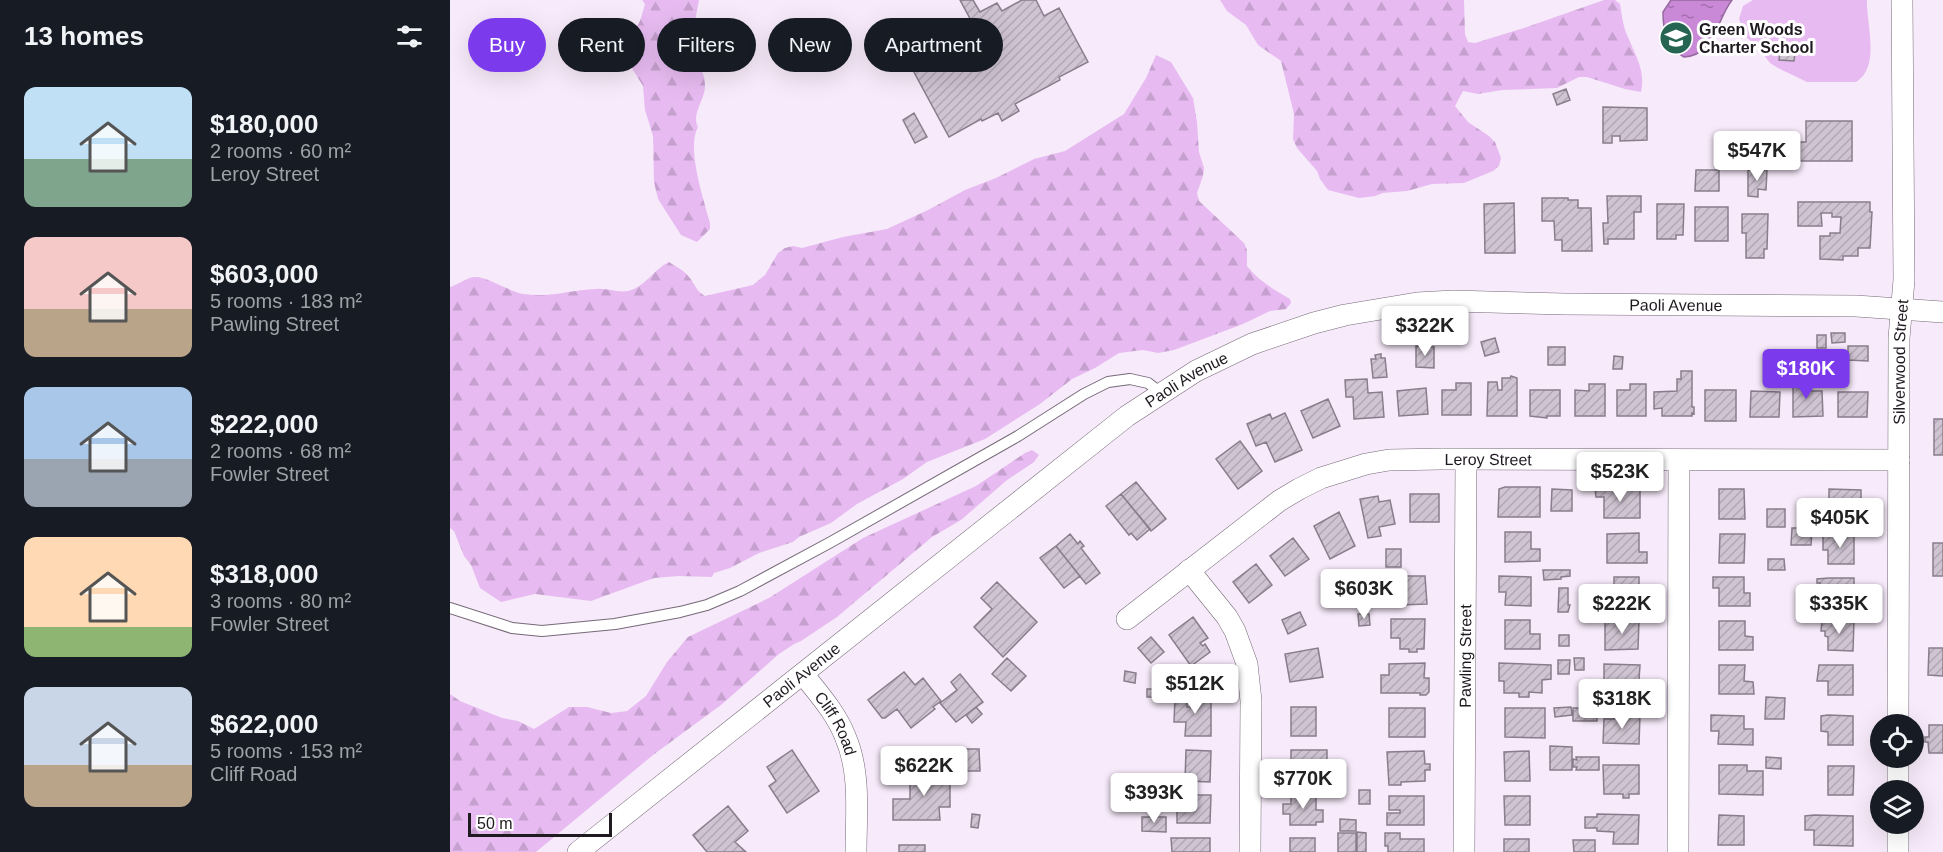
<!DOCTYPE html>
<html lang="en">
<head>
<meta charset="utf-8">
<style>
  :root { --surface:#171b24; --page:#20242c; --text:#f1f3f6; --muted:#9ea1a6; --accent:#7c3aed }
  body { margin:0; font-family:Helvetica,sans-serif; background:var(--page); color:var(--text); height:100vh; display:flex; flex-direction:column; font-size:22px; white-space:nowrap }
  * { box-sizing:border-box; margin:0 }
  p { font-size:20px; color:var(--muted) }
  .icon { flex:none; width:33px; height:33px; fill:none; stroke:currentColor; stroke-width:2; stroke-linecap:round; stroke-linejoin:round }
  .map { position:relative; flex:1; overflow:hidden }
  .drawer { display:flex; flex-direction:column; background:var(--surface); width:450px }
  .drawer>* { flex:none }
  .guide { position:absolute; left:18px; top:18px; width:570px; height:54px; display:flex; gap:12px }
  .fabs { position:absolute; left:1420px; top:714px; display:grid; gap:12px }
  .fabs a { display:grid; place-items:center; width:54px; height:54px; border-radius:50%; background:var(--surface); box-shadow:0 6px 24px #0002; font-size:30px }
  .scale { position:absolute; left:18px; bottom:15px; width:144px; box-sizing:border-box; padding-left:6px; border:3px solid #1f1a20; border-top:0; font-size:16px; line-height:21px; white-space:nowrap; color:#1f1a20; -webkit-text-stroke:4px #fff; paint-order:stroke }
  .price { position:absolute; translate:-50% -51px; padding:0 14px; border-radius:6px; background:#fff; color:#222; font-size:20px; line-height:39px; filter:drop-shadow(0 2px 3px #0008) }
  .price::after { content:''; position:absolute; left:50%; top:36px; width:18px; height:14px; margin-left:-9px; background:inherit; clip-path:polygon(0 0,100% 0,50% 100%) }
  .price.active { background:var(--accent); color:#fff }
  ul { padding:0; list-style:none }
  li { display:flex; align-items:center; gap:18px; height:150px; padding:0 24px }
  li span { display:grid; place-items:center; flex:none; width:168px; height:120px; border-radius:12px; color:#555 }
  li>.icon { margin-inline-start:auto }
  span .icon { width:72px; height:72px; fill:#fffc; stroke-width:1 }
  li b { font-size:26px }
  h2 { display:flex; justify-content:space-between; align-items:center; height:72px; padding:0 24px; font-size:26px }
  .tag { padding:0 21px; border-radius:27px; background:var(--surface); box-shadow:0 6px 24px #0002; font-size:21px; line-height:54px }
  .tag.active { background:var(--accent); color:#fff }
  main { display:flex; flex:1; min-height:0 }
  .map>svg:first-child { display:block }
  .green { fill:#e7bbf1 }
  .forest { fill:url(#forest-firs) }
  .water { fill:url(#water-ripples); stroke:#9668a0; stroke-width:1.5 }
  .building { fill:url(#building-hatch); stroke:#897d8c; stroke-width:1.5 }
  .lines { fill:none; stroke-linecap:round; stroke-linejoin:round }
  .service-casing { stroke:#756977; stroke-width:12 }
  .minor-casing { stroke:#756977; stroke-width:22 }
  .service { stroke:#fff; stroke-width:10 }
  .minor { stroke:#fff; stroke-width:21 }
  .labels { text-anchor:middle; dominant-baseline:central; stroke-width:6; stroke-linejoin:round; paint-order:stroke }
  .poi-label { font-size:16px; font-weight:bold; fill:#1f1a20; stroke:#fff; text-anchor:start }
  .street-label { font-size:16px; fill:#1f1a20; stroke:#fff }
</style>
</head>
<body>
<main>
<section class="drawer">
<h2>13 homes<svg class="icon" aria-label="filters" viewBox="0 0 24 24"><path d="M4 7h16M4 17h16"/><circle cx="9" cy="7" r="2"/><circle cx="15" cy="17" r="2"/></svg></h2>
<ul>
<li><span style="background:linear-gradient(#bfe0f5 60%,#7fa58c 0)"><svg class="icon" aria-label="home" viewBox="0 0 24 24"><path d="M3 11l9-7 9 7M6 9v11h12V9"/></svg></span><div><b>$180,000</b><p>2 rooms · 60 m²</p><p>Leroy Street</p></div></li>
<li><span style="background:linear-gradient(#f6c9c9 60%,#b9a48a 0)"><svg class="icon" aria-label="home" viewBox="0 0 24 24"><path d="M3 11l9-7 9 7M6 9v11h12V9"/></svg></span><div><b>$603,000</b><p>5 rooms · 183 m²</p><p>Pawling Street</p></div></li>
<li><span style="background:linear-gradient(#a9c7e8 60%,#9aa5b1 0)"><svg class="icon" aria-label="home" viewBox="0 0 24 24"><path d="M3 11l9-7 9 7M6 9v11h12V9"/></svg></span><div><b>$222,000</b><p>2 rooms · 68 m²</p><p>Fowler Street</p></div></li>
<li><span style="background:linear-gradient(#ffd9b3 75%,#8fb573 0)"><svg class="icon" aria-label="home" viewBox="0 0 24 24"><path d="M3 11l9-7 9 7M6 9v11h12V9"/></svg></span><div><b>$318,000</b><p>3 rooms · 80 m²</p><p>Fowler Street</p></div></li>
<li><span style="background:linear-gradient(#c9d6e8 65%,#b9a48a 0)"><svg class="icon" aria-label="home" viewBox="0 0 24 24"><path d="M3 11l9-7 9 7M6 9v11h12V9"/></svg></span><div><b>$622,000</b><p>5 rooms · 153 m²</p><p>Cliff Road</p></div></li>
</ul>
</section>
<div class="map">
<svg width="1493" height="852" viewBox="0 0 1493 852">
  <defs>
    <pattern id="forest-firs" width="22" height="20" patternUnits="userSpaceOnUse" patternTransform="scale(1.5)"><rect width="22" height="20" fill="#e7bbf1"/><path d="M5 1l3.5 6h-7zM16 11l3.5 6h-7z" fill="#c6a0ce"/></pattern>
    <pattern id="water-ripples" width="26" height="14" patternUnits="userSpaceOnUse" patternTransform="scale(1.5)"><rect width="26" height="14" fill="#c989d7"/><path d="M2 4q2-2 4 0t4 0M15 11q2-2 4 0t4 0" fill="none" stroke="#a36fae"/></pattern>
    <pattern id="building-hatch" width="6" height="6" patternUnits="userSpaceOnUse" patternTransform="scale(1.5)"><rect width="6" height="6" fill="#d0c4d3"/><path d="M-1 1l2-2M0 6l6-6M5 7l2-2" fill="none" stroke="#b2a8b5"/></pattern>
  </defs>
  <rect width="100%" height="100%" fill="#f7eafa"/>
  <path class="green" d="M1303 0H1417C1416 23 1431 67 1406 82H1357L1328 68 1320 63 1308 47 1296 37 1289 19 1293 6Z"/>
  <path class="forest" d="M192 0H249L245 21 236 37C237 46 243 50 247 58 251 65 255 78 255 86 255 100 241 114 248 127 236 148 254 200 260 223V229L247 242 231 235 208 199 204 182 203 136 195 110 193 86 175 57C171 41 183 35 189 23 192 17 193 10 195 4Z
    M770 0H1014L1015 34 1018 42 1025 43 1074 28 1154 0H1165L1170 4C1172 15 1173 27 1178 37 1185 55 1196 71 1191 92L1175 89 1137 77H1129L1107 88 1052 90 1028 94 1013 91 1005 106 1018 122 1039 136 1045 142 1051 158 1049 166 1043 171 1014 183 982 184 957 191 933 193 925 196 909 198 878 190 870 179 867 171 847 148 843 139 844 114 831 61 808 45 796 25 777 11Z
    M706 55 721 62 743 98 747 122 749 152 754 168 753 176 747 193 749 201 794 243 797 250V266C808 280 824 290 840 299L841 303 836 309 820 311 793 324 724 350 708 353 693 350 669 353 645 368 622 379 590 404 535 439 477 462 453 479 407 504 381 523 349 537 343 542 309 553 280 568 264 573 262 577 229 576 204 578 141 601 85 594 51 602 30 588 21 565 14 556 4 531 0 528V287C8 285 17 277 25 277 35 276 59 291 73 294 99 298 121 290 146 289 157 288 168 293 178 291 195 287 204 269 219 262 226 267 234 270 239 277 245 284 246 291 255 296L303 285 315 275 328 253 335 248 343 246 352 248 393 237 437 229 478 210 515 190 546 178 584 159 615 151 674 114 696 78Z
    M582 450 589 455 584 462 557 480 511 520 482 537 387 617 351 641 344 644 329 654 271 705 203 755 86 852H0V694L10 701 52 718 68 721 84 729 119 707H137L161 713 177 711 196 696 217 662 238 637 319 598 413 538 526 486 575 453Z"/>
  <path class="water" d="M1221 0H1282C1267 19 1264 56 1234 57 1216 47 1213 30 1213 12Z"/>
  <path class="building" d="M510 0H523L530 12 547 3 552 11 572 0H586L594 16 609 8 638 62 609 77 610 80 565 104 569 111 552 121 548 113 532 121 531 119 499 137 458 61 524 26Z
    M1330 52 1345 53 1344 61 1329 60Z
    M1116 89 1120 100 1107 105 1103 94Z
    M1153 107 1197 108V140L1170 141V136H1162V143H1153Z
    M464 113 477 137 465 143 453 120Z
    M1356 121H1402V161H1350V142H1356Z
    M1246 170H1269V191H1245Z
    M1298 170H1317L1316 190 1308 189V197L1298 196Z
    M1157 196H1191V212H1184V239H1158V244H1154L1153 223H1158Z
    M1092 198H1118V200H1128V208H1141L1142 251H1112V240H1105L1104 221H1092Z
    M1348 202H1420V212H1422L1420 248H1408V256H1393V260L1370 259V236H1380V233H1390L1391 217H1382V213H1371L1372 226H1348Z
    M1064 203 1065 253H1035L1034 204Z
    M1207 204H1234L1233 235H1226V239H1207Z
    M1245 207H1278V241H1245Z
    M1292 214H1318L1317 249H1314V258H1296V233H1292Z
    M1381 333H1395V342L1382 343Z
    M1367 335H1376V348H1367Z
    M1045 338 1049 352 1035 356 1031 342Z
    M966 346 984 347V368L966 367Z
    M1398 346H1418V361L1398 360Z
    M1098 347H1115V365H1098Z
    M931 354V358H935L937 377 923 378 921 359H926L925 355Z
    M1164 356 1173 357 1172 369H1163Z
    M1231 371H1242V407H1244V414L1242 413V416H1212V408L1204 409V392L1227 391V379H1231Z
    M1061 376 1067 378V416H1037L1038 382H1047L1048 390H1052V378H1060Z
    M1343 378H1358V391H1372L1373 416 1343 417Z
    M917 379 918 393 932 392 934 417 904 419 903 397H896L895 380Z
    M1006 383H1021V415H992V390H1006Z
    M1139 384H1155V416H1125V390L1139 391Z
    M1180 384H1196V416H1167V390H1180Z
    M976 388 978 414 949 416 947 391Z
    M1080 390H1110V416H1097V418L1080 416Z
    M1255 390H1286V421H1255Z
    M1301 391 1330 392 1329 417H1300Z
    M1388 392H1418L1417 417H1388Z
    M878 399 890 426 863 438 851 411Z
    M835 413 852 450 825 462 816 442 806 446 797 424 820 414 822 419Z
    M1484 419H1493V455H1484Z
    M790 441 812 471 788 489 766 459Z
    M686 482 716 519 701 531 671 494Z
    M1055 487H1090V517H1048L1049 489Z
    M1145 488 1190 489V518H1154V497H1146Z
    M1102 489 1122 490V511H1101Z
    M1269 489H1294L1295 519H1269Z
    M1379 489 1411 490V508H1404V519H1379Z
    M671 494 700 529 687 540 681 533 679 535 656 506Z
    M960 494H989V522H960Z
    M928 496 929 502 940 500 945 524 929 527 931 536 918 538 910 499Z
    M1317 509H1335V527H1317Z
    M889 512 905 546 880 559 864 526Z
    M1342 528H1362L1361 545H1341Z
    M1055 532H1081V549H1090V561L1055 562Z
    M1189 533V552H1197V563H1157V534Z
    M620 534 628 544 630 541 634 546 631 548 650 573 636 584 606 546Z
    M1270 534H1295L1294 563H1269Z
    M1378 534 1404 535V564H1378V550H1373V535Z
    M843 538 859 559 835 576 820 556Z
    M1483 543H1493V576H1483Z
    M606 546 630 576 614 588 590 558Z
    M936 549H951V567H936Z
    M1318 559H1334L1335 570H1318Z
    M806 564 822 585 799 603 783 582Z
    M1093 570H1120V576L1111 577V579L1094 580Z
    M941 576H975L977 604 950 605V594H941Z
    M1049 576 1081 577V606L1055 605 1056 592H1049Z
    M1164 577H1189V606H1157V597H1164Z
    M1263 577H1294V593H1300V606H1269V588H1263Z
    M1379 578H1404V607H1371L1370 583H1367V579Z
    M547 582 587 622 553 657 524 627 542 609 531 598Z
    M1109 588H1118V605H1120L1118 612H1108Z
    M850 612 856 625 838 634 832 620Z
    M908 614H919L920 625 909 626Z
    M743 617 758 638 750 643 753 646 755 644 760 652 741 666 719 635Z
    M941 619H975L974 649H967V652H959V649H950V638H941Z
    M1055 620H1080V634H1090V649H1055Z
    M1372 620 1404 621 1403 651 1378 650V637L1375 636V631H1371Z
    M1155 621H1189L1188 649 1155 650Z
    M1269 621H1295V636L1303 637V650H1269Z
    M1109 635H1119V646H1109Z
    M701 637 714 652 701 663 688 648Z
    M868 648 873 677 840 682 835 654Z
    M1479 648H1493V676L1478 675Z
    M557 658 576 676 561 691 542 674Z
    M1124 658H1134V670H1125Z
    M1108 660H1120L1119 674H1108Z
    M975 663 974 678H979V692L976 695H970V693H931V675H939V664Z
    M1049 663 1101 665V679L1092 680V693L1079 692V697H1069V693H1054V681H1049Z
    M1154 664 1190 665 1188 694 1154 693Z
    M1269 665H1295L1294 681 1303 682 1304 694H1269Z
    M1369 665H1403V695H1378V681H1367Z
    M675 671 686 673 685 683 674 681Z
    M454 672 465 685 473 678 491 701 483 707 485 709 461 728 447 709 435 718H432L418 700Z
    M510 674 533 702 506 722 490 703 507 690 501 682Z
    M697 689H714V697H697Z
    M742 696H761V736H735L736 722H724L725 697H737V707H742Z
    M1316 697 1335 698 1334 719H1315Z
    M526 707 532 714 522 723 516 715Z
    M841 707H866V736H841Z
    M1121 707 1122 715 1105 717 1104 708Z
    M939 708H975V737H939Z
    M1055 708H1095V738L1055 737Z
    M1123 708H1147V721H1123Z
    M1164 714 1190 715 1189 744 1153 743 1154 719H1164Z
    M1261 715 1294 716V729H1303V745L1268 744 1269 731H1261Z
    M1378 715 1403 716V745H1378V732L1371 731V716Z
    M1479 725H1493V753H1479L1478 742H1475V737H1479Z
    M1100 746 1122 747V770H1100Z
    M500 749H529L530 771H501Z
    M342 750 369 791 337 813 319 786 326 781 317 767Z
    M736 750 761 751 760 782 735 781Z
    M841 750H877V787H865V780H841Z
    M974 751 975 764H980V770H975V781L951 782V785H939L937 752Z
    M1079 751 1080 781H1055L1054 752Z
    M1126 757H1149V770H1126L1127 767H1123V759L1127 760Z
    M1316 757 1331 758V769L1316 768Z
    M1153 765H1189V794H1179V798H1173V794H1154Z
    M1269 765H1297V771H1313V795L1269 794Z
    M1378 766H1404L1403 795H1378Z
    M460 771 500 773V807H489L490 820H443V799H460Z
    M909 790H920V804H909Z
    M841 794 866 795V810H873V822H866V825H840V814H833V804H841Z
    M735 795H761L760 823H727V810H735Z
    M939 796H974V825H937V813H950V810H939Z
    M1054 796H1080V825H1055Z
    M278 806 298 831 285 842 296 852H257L243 835Z
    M522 814 530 815 528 828 521 827Z
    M1147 814 1189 815 1188 844H1163L1164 832 1147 831V828H1135V817H1147Z
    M1269 815 1294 816V845H1268Z
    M1364 815 1403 816V846L1364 845V830H1355V816Z
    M692 817H716V832L692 831Z
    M890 819 906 820V831H890Z
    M907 832 916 833V852H907Z
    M888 833H906V852H888Z
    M935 833H950V839H974V852H938V846H935Z
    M721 838H760V852H722Z
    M840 838H865V852H840Z
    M1054 839H1079V852H1054Z
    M1123 840H1145V852H1124Z
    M449 845H475V852H449Z"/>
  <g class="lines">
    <g class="service-casing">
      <path id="service" d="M0 608 62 628 92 631 165 624 230 612 257 605 290 591 381 542 568 436 634 394 658 382 680 379 698 383 711 393"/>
    </g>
    <g class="minor-casing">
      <g id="minor">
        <path d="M739 570 777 617 785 631 797 664 801 701 800 852"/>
        <path id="s1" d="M677 619 829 501 849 489 871 478 916 464 939 460 991 459 1449 460"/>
        <path id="s2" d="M353 674C368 693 386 713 395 736 411 772 406 814 406 852"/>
        <path id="s3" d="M1448 724 1449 338 1454 280 1452 0"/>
        <path d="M1448 790V758"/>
        <path id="s4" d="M128 852 677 416 746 371 802 344 864 323 895 315 967 303 1003 301 1115 304 1406 306 1493 312"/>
        <path id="s5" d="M1014 852 1016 460"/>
        <path d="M1228 852 1229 460"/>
        <path d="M1448 852V824"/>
      </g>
    </g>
    <use href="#service" class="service"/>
    <use href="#minor" class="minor"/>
  </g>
  <defs>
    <g id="school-disc" transform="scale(1.725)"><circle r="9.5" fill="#266552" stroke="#fff"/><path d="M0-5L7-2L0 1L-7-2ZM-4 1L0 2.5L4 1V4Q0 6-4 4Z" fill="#fff"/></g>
  </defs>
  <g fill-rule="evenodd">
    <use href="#school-disc" x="1226" y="38"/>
  </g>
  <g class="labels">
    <g class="poi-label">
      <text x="1249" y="29">Green Woods<tspan x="1249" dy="18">Charter School</tspan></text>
    </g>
    <g class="street-label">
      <text stroke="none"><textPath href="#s4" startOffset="1275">Paoli Avenue</textPath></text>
      <text stroke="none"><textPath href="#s3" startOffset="362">Silverwood Street</textPath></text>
      <text stroke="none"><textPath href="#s4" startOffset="771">Paoli Avenue</textPath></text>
      <text stroke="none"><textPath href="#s1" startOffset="410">Leroy Street</textPath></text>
      <text stroke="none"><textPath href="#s5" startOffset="196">Pawling Street</textPath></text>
      <text stroke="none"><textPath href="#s4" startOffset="285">Paoli Avenue</textPath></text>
      <text stroke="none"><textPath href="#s2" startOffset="60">Cliff Road</textPath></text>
    </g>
  </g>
</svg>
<div class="fabs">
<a><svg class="icon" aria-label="locate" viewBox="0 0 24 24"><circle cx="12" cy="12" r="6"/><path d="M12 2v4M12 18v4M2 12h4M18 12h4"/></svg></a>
<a><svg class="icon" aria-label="layers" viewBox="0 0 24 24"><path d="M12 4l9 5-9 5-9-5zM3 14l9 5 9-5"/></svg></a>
</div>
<div class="scale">50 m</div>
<b class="price" style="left:1307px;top:182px">$547K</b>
<b class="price" style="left:975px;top:357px">$322K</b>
<b class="price active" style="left:1356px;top:400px">$180K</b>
<b class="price" style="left:1170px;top:503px">$523K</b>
<b class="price" style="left:1390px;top:549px">$405K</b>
<b class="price" style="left:914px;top:620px">$603K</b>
<b class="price" style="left:1172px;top:635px">$222K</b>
<b class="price" style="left:1389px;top:635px">$335K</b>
<b class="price" style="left:745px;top:715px">$512K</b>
<b class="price" style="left:1172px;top:730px">$318K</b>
<b class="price" style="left:474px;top:797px">$622K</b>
<b class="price" style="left:853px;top:810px">$770K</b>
<b class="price" style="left:704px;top:824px">$393K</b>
<div class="guide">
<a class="tag active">Buy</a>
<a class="tag">Rent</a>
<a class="tag">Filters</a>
<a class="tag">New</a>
<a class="tag">Apartment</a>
</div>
</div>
</main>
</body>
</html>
